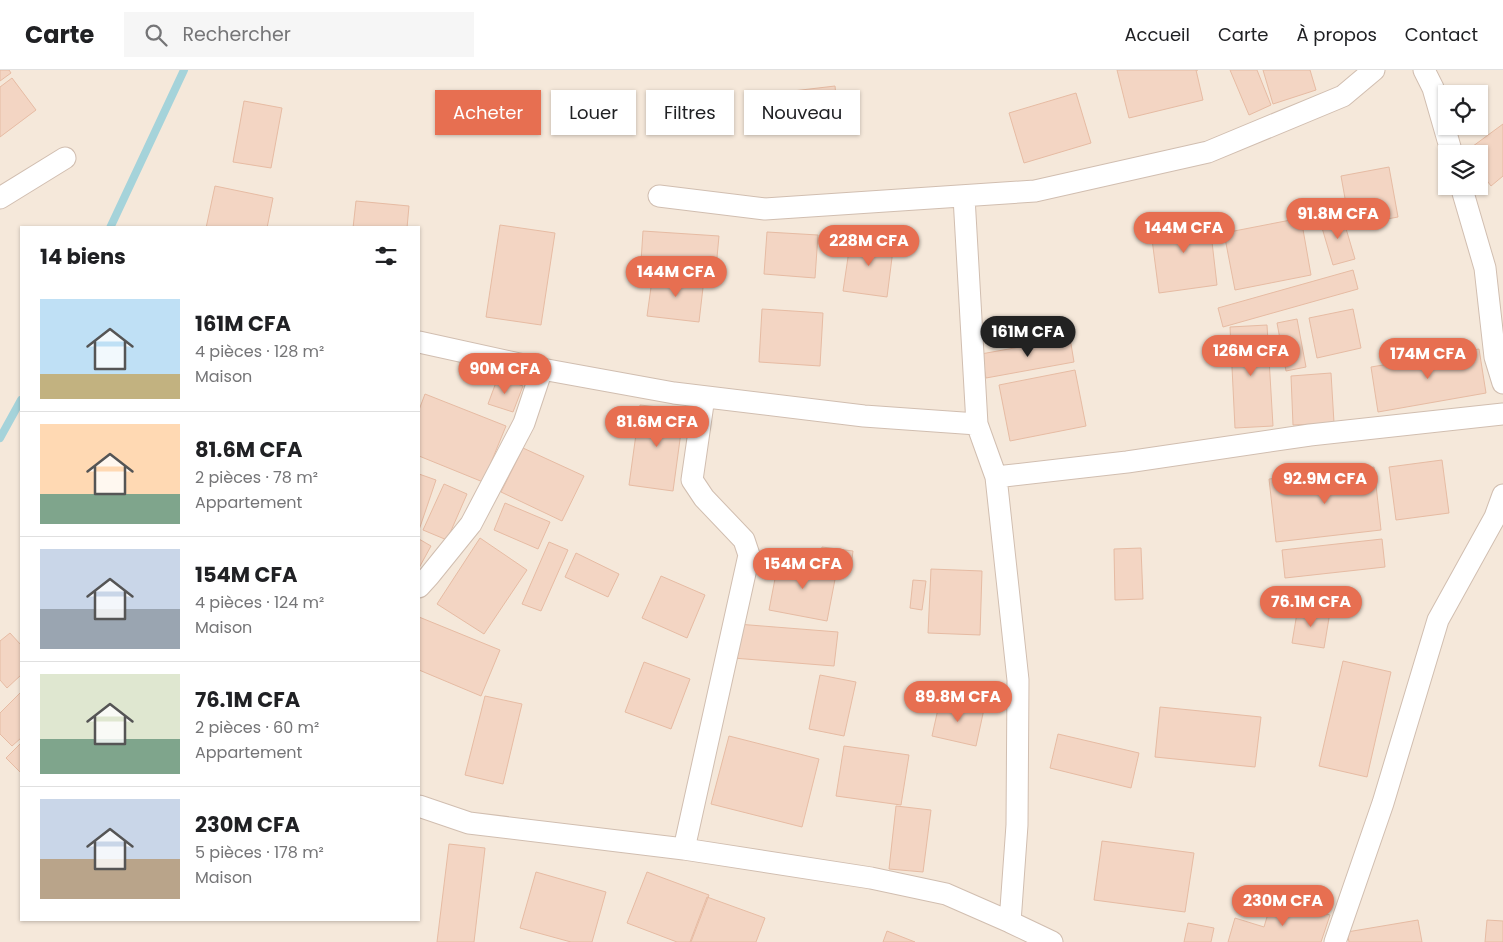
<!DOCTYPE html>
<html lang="fr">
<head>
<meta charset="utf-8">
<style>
  :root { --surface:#fff; --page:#f6f6f6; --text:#202124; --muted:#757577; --line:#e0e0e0; --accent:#e76f51 }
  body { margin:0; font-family:Poppins,sans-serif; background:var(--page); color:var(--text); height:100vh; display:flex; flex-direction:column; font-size:19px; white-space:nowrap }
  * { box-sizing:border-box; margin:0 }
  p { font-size:16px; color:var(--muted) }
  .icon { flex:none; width:28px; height:28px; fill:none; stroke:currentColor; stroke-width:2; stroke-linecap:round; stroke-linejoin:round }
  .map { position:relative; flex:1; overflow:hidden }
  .side { position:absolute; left:20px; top:156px; width:400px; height:695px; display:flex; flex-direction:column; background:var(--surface); border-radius:0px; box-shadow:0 1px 4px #0004 }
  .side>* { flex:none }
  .hud { position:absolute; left:435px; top:20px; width:475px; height:45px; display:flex; gap:10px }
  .controls { position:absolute; left:1438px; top:15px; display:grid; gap:10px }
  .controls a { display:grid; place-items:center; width:50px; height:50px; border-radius:0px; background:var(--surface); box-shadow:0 1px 4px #0004; font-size:25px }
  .price { position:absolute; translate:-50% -42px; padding:0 11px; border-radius:18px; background:var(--accent); color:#fff; font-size:16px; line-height:32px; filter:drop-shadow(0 1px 2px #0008) }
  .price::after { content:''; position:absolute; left:50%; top:30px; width:15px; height:11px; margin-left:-8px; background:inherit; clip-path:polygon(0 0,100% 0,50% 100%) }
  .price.current { background:#222; color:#fff }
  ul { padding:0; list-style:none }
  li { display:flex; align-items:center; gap:15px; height:125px; padding:0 20px }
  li+li { border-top:1px solid var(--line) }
  li span { display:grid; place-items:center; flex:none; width:140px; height:100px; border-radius:0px; color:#555 }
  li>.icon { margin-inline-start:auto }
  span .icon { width:60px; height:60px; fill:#fffc; stroke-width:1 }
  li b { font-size:21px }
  h2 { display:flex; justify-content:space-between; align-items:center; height:60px; padding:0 20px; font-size:21px }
  .chip { padding:0 18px; border-radius:0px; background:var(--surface); box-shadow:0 1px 4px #0004; font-size:18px; line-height:45px }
  .chip.current { background:var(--accent); color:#fff }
  header { display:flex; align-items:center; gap:30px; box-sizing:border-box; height:70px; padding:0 25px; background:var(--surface); border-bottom:1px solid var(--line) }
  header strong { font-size:24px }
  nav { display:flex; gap:28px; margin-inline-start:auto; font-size:18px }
  .search { width:350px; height:45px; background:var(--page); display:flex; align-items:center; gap:12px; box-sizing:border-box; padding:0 18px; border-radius:0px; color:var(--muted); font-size:19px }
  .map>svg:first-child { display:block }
  .residential { fill:#f5e8da; fill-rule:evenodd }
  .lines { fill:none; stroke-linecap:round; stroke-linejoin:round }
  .stream { stroke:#a5d3da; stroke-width:8 }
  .building { fill:#f3d5c3; stroke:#e6bba3 }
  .street-casing { stroke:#d1beb0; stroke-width:23 }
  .street { stroke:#fff; stroke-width:21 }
</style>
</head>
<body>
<header>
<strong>Carte</strong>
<div class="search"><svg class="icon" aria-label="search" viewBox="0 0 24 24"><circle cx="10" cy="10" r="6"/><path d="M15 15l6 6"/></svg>Rechercher</div>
<nav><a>Accueil</a><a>Carte</a><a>À propos</a><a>Contact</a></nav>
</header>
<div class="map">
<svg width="1503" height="872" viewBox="0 0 1503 872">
  <rect width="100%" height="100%" fill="#fdf6ec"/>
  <path class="residential" d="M0 0H1503V872H0ZM1446 24H1479V56H1446ZM1446 84H1479V116H1446ZM21 158H419V850H21Z"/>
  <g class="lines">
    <path class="stream" d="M110 158 184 0
      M0 368 21 330"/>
  </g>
  <path class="building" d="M0 0H9L11 3 0 11Z
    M1117 0H1198H1196L1203 30 1129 48Z
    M1230 0H1257L1271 35 1249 45Z
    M1263 0H1310L1316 20 1273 34Z
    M12 8 36 40 0 67V17Z
    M835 16 838 45 779 52 776 23Z
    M1076 23 1091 73 1024 93 1009 43Z
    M244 31 282 38 271 98 233 92Z
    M1503 54V106L1491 116 1479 100V84H1467L1465 82Z
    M1389 97 1398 147 1350 156 1341 106Z
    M215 116 273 128 267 158H206Z
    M356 131 409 136 407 158H353Z
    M1342 145 1355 189 1333 195 1320 151Z
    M1209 146 1217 215 1159 223 1150 154Z
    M1301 148 1311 205 1235 220 1224 163Z
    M500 155 555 163 541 255 486 247Z
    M643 161 719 166 716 198 641 192Z
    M767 162 818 165 815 208 764 204Z
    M851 167 894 172 887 227 843 221Z
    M1353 200 1358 219 1223 257 1218 238Z
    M653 203 704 209 699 252 647 246Z
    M762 239 823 243 820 296 759 292Z
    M1353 239 1361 278 1317 288 1309 248Z
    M1297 249 1306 297 1286 301 1277 253Z
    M1267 255 1273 356 1235 358 1230 257Z
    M1070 268 1074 292 986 308 981 284Z
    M1479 279 1486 323 1378 342 1371 297Z
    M1075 300 1086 356 1010 371 999 315Z
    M1331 303 1334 353 1293 355 1291 306Z
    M498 307 523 316 513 342 488 334Z
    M425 324 506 356 483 412 419 386V340Z
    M640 335 684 340 673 421 629 415Z
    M523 378 584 406 562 451 501 422Z
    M1442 390 1449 443 1396 450 1389 397Z
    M1374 397 1381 460 1276 472 1269 409Z
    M419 404 436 410 419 460Z
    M444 414 467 424 447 470 423 460Z
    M505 433 550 452 538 479 494 460Z
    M480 468 527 500 484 564 437 534Z
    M419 469 431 476 419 498Z
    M1382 469 1385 497 1285 508 1282 480Z
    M549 472 568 480 541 541 522 534Z
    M822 477 853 481 851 497 819 492Z
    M1141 478 1143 529 1115 530 1114 479Z
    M576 483 619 504 608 527 565 507Z
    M779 488 837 499 827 551 769 540Z
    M931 499 982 501 980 565 928 563Z
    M661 506 705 525 687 568 642 548Z
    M913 510 926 511 922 540 910 538Z
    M1298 537 1330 542 1324 578 1292 573Z
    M419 547 500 580 481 626 419 600Z
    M737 554 838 562 834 596 733 588Z
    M10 563 21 575V605L7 618 0 610V571Z
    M1343 591 1391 602 1367 707 1319 696Z
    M644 592 690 609 671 659 625 642Z
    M820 605 856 612 844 666 809 659Z
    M21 622V668L12 676 0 664V643Z
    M485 626 522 634 503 714 465 705Z
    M940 630 984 639 976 676 932 666Z
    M1160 637 1261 647 1255 697 1155 687Z
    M1058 664 1139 683 1131 718 1050 698Z
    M729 666 819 689 802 757 711 734Z
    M21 673V703L6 688Z
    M844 676 909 685 901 735 836 726Z
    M896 736 931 740 923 802 889 799Z
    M1102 771 1194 783 1185 842 1094 830Z
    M449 774 485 778 474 872H437Z
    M536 802 606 822 592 872H571L520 858Z
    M647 802 709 825 691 872H677L627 853Z
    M707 827 765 848 756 872H690Z
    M1299 835 1330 845 1321 872H1228L1235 848 1264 857 1270 837 1295 845Z
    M1418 850 1422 872H1349L1347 862Z
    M1487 850 1503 851V872H1485Z
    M1188 853 1214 858 1211 872H1184Z
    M887 861 915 872H883Z"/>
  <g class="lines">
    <g class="street-casing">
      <path id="street" d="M1424 0 1433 18 1452 84
        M1461 116 1485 198 1495 287 1503 313
        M659 126 765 139 1035 121 1208 82 1343 26 1374 0
        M964 127 977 354
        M0 128 65 88
        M419 272 542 299
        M419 517 429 506 471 454 524 353 542 299 674 323 864 346 977 354 996 407
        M419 736 469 753 684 779 871 808 946 824 1010 852 1052 872
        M684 779 749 485 744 470 704 428 692 410 704 327
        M1010 852 1017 755 1018 610 996 407 1127 392 1310 365 1503 344
        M1335 872 1383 733 1438 550 1495 447 1503 425"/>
    </g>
    <use href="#street" class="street"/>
  </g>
</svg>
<div class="controls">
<a><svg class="icon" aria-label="locate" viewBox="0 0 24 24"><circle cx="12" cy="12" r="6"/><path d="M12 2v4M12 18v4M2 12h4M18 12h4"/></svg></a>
<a><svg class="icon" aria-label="layers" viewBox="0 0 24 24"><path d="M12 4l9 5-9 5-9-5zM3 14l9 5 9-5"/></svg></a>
</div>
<b class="price" style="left:1338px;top:170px">91.8M CFA</b>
<b class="price" style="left:1184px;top:184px">144M CFA</b>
<b class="price" style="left:869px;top:197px">228M CFA</b>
<b class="price" style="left:676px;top:228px">144M CFA</b>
<b class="price current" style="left:1028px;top:288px">161M CFA</b>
<b class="price" style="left:1251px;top:307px">126M CFA</b>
<b class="price" style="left:1428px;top:310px">174M CFA</b>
<b class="price" style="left:505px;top:325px">90M CFA</b>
<b class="price" style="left:657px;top:378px">81.6M CFA</b>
<b class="price" style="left:1325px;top:435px">92.9M CFA</b>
<b class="price" style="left:803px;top:520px">154M CFA</b>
<b class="price" style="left:1311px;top:558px">76.1M CFA</b>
<b class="price" style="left:958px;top:653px">89.8M CFA</b>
<b class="price" style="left:1283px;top:857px">230M CFA</b>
<div class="hud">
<a class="chip current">Acheter</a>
<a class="chip">Louer</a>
<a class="chip">Filtres</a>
<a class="chip">Nouveau</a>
</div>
<section class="side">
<h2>14 biens<svg class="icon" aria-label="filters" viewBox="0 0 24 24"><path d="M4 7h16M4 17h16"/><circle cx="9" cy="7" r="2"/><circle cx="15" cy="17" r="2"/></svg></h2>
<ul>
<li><span style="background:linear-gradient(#bfe0f5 75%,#c2b280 0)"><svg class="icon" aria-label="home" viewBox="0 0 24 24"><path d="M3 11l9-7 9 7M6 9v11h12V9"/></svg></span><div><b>161M CFA</b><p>4 pièces · 128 m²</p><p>Maison</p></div></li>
<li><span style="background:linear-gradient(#ffd9b3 70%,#7fa58c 0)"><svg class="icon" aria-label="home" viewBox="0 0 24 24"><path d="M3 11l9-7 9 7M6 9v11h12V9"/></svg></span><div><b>81.6M CFA</b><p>2 pièces · 78 m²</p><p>Appartement</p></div></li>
<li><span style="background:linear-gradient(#c9d6e8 60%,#9aa5b1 0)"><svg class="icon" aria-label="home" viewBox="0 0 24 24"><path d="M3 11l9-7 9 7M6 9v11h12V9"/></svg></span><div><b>154M CFA</b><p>4 pièces · 124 m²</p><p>Maison</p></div></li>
<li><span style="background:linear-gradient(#dfe7d0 65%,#7fa58c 0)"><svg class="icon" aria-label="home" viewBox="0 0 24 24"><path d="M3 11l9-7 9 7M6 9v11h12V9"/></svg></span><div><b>76.1M CFA</b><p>2 pièces · 60 m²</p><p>Appartement</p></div></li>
<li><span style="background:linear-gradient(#c9d6e8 60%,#b9a48a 0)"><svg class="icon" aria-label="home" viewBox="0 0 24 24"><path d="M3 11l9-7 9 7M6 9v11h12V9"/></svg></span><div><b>230M CFA</b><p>5 pièces · 178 m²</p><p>Maison</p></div></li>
</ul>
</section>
</div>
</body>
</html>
